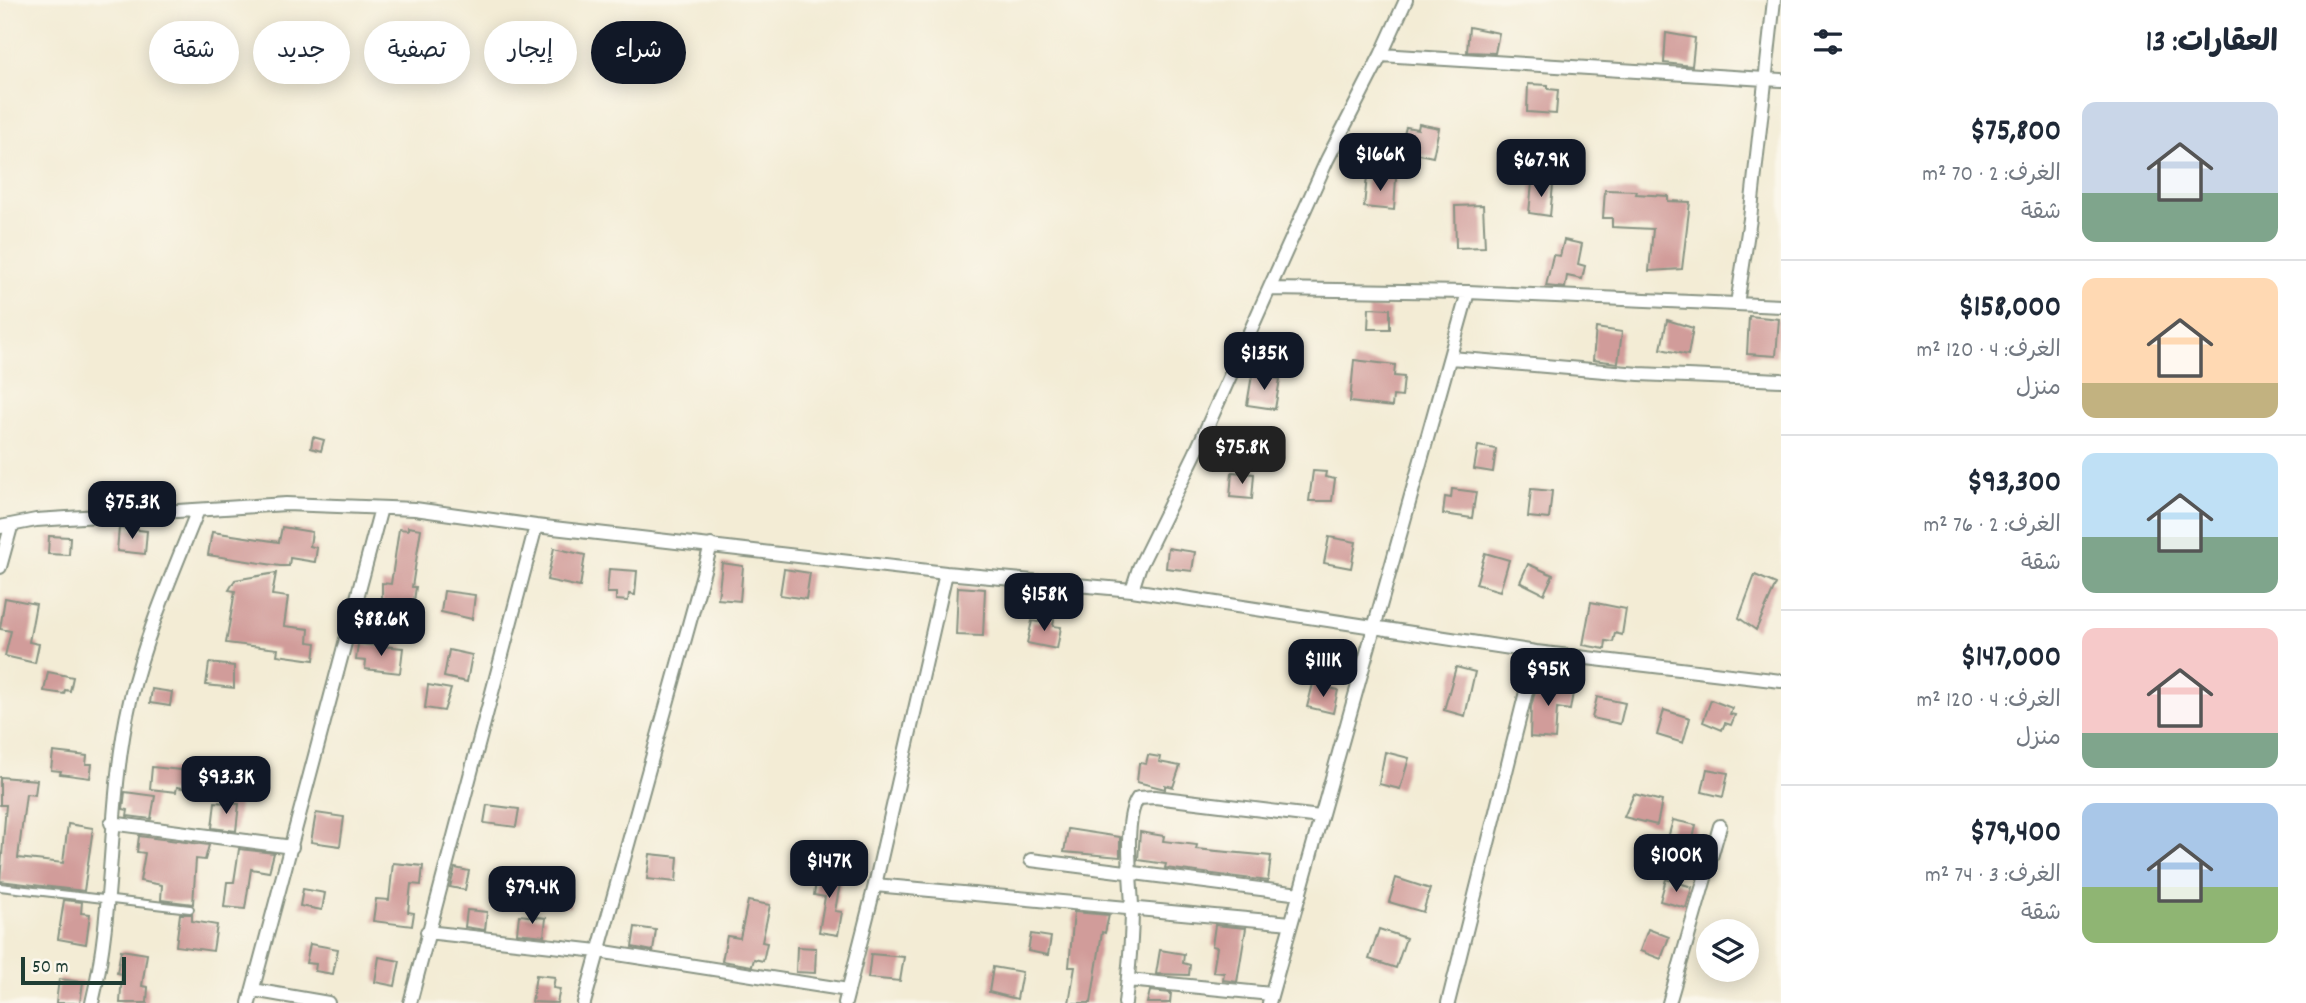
<!DOCTYPE html>
<html lang="ar">
<head>
<meta charset="utf-8">
<style>
  :root { --surface:#fff; --page:#f6f6f7; --text:#1f2937; --muted:#747a83; --line:#e0e1e3; --accent:#111827 }
  body { margin:0; font-family:Dekko,"Playpen Sans Arabic",sans-serif; background:var(--page); color:var(--text); direction:rtl; height:100vh; display:flex; flex-direction:column; font-size:26px; white-space:nowrap }
  * { box-sizing:border-box; margin:0 }
  p { font-size:23px; color:var(--muted) }
  .icon { flex:none; width:38px; height:38px; fill:none; stroke:currentColor; stroke-width:2; stroke-linecap:round; stroke-linejoin:round }
  .map { position:relative; flex:1; overflow:hidden; direction:ltr }
  .side { display:flex; flex-direction:column; background:var(--surface); width:525px }
  .side>* { flex:none }
  .banner { position:absolute; left:21px; top:21px; width:665px; height:63px; direction:rtl; display:flex; gap:14px }
  .controls { position:absolute; left:1696px; top:919px; display:grid; gap:14px }
  .controls a { display:grid; place-items:center; width:63px; height:63px; border-radius:50%; background:var(--surface); box-shadow:0 4px 18px #0003; font-size:35px }
  .scale { position:absolute; left:21px; bottom:18px; width:105px; box-sizing:border-box; padding-left:7px; border:4px solid #1f3d34; border-top:0; font-size:19px; line-height:24px; white-space:nowrap; color:#1f3d34; -webkit-text-stroke:5px #fbf7ec; paint-order:stroke }
  .price { position:absolute; translate:-50% -60px; padding:0 16px; border-radius:14px; background:var(--accent); color:#fff; font-size:23px; line-height:46px; filter:drop-shadow(0 2px 4px #0008) }
  .price::after { content:''; position:absolute; left:50%; top:42px; width:21px; height:16px; margin-left:-10px; background:inherit; clip-path:polygon(0 0,100% 0,50% 100%) }
  .price.on { background:#222; color:#fff }
  ul { padding:0; list-style:none }
  li { display:flex; align-items:center; gap:21px; height:175px; padding:0 28px }
  li+li { border-top:2px solid var(--line) }
  li span { display:grid; place-items:center; flex:none; width:196px; height:140px; border-radius:14px; color:#555 }
  li>.icon { margin-inline-start:auto }
  span .icon { width:84px; height:84px; fill:#fffc; stroke-width:1 }
  li b { font-size:30px }
  h2 { display:flex; justify-content:space-between; align-items:center; height:84px; padding:0 28px; font-size:30px }
  .tag { padding:0 24px; border-radius:32px; background:var(--surface); box-shadow:0 4px 18px #0003; font-size:24px; line-height:63px }
  .tag.on { background:var(--accent); color:#fff }
  main { display:flex; flex:1; min-height:0 }
  .map>svg:first-child { display:block }
  .building { fill:#d19c9a }
  .lines { fill:none; stroke-linecap:round; stroke-linejoin:round }
  .lane-casing { stroke:#899484; stroke-width:10 }
  .street-casing { stroke:#899484; stroke-width:16 }
  .lane { stroke:#fff; stroke-width:6 }
  .street { stroke:#fff; stroke-width:12 }
</style>
</head>
<body>
<main>
<section class="side">
<h2>العقارات: 13<svg class="icon" aria-label="filters" viewBox="0 0 24 24"><path d="M4 7h16M4 17h16"/><circle cx="9" cy="7" r="2"/><circle cx="15" cy="17" r="2"/></svg></h2>
<ul>
<li><span style="background:linear-gradient(#c9d6e8 65%,#7fa58c 0)"><svg class="icon" aria-label="home" viewBox="0 0 24 24"><path d="M3 11l9-7 9 7M6 9v11h12V9"/></svg></span><div><b>$75,800</b><p>الغرف: 2 · 70 m²</p><p>شقة</p></div></li>
<li><span style="background:linear-gradient(#ffd9b3 75%,#c2b280 0)"><svg class="icon" aria-label="home" viewBox="0 0 24 24"><path d="M3 11l9-7 9 7M6 9v11h12V9"/></svg></span><div><b>$158,000</b><p>الغرف: 4 · 120 m²</p><p>منزل</p></div></li>
<li><span style="background:linear-gradient(#bfe0f5 60%,#7fa58c 0)"><svg class="icon" aria-label="home" viewBox="0 0 24 24"><path d="M3 11l9-7 9 7M6 9v11h12V9"/></svg></span><div><b>$93,300</b><p>الغرف: 2 · 76 m²</p><p>شقة</p></div></li>
<li><span style="background:linear-gradient(#f6c9c9 75%,#7fa58c 0)"><svg class="icon" aria-label="home" viewBox="0 0 24 24"><path d="M3 11l9-7 9 7M6 9v11h12V9"/></svg></span><div><b>$147,000</b><p>الغرف: 4 · 120 m²</p><p>منزل</p></div></li>
<li><span style="background:linear-gradient(#a9c7e8 60%,#8fb573 0)"><svg class="icon" aria-label="home" viewBox="0 0 24 24"><path d="M3 11l9-7 9 7M6 9v11h12V9"/></svg></span><div><b>$79,400</b><p>الغرف: 3 · 74 m²</p><p>شقة</p></div></li>
</ul>
</section>
<div class="map">
<svg width="1781" height="1003" viewBox="0 0 1781 1003">
  <rect width="100%" height="100%" fill="#fbf7ec"/>
  <filter id="ink" filterUnits="userSpaceOnUse"><feTurbulence type="fractalNoise" baseFrequency=".0143" numOctaves="2"/><feDisplacementMap in="SourceGraphic" scale="14" xChannelSelector="R" yChannelSelector="G"/><feConvolveMatrix kernelMatrix="1 2 1 2 8 2 1 2 1" color-interpolation-filters="sRGB"/></filter>
  <filter id="wash" filterUnits="userSpaceOnUse"><feTurbulence type="fractalNoise" baseFrequency=".00686" numOctaves="4" result="noise"/><feDisplacementMap in="SourceGraphic" scale="28" xChannelSelector="R" yChannelSelector="G"/><feGaussianBlur stdDeviation="1.57" result="paint"/><feColorMatrix in="noise" values="0 0 0 0 0 0 0 0 0 0 0 0 0 0 0 0 0 1.4 0 .05"/><feComposite in="paint" operator="in"/></filter>
  <g filter="url(#wash)">
    <rect width="100%" height="100%" fill="#f3ecd5"/>
    <g id="blocks">
      <path class="building" d="M1469 27 1499 33 1495 53 1467 52Z
        M1666 33 1695 38 1692 66 1664 63Z
        M1528 84 1548 85V89L1558 90 1556 114 1527 112Z
        M1419 124 1439 128 1433 157 1400 150 1406 127 1418 129Z
        M1367 176 1396 178 1394 210 1364 207Z
        M1532 183 1553 185 1550 216 1529 213Z
        M1605 190 1637 191 1636 194 1668 196V201L1690 202 1682 269 1649 271 1653 229 1612 227V218H1603Z
        M1483 205 1485 247 1456 248 1455 206Z
        M1564 240 1582 244 1578 264 1585 266 1582 279 1567 276 1565 288 1546 286 1553 255 1560 256Z
        M1369 308 1390 309V329H1368Z
        M1749 316 1779 319 1776 356 1747 354Z
        M1667 320 1693 328 1688 355 1661 349Z
        M1596 328 1622 332 1618 363 1593 360Z
        M1354 360 1395 365 1394 376 1404 377 1402 397 1393 396 1392 407 1350 402Z
        M1252 375 1280 379 1275 409 1247 405Z
        M313 437 324 440 321 451 311 448Z
        M1478 446 1496 449 1493 472 1474 469Z
        M1313 471 1326 472 1325 477 1335 479 1332 501H1309Z
        M1232 472 1254 474 1252 499 1230 497Z
        M1452 489 1476 492 1472 518 1443 514 1445 497 1451 498Z
        M1531 489 1552 491 1549 519 1528 517Z
        M282 527 312 532 310 546 317 548 315 562 290 558 289 566H280L208 555 212 532 279 542Z
        M408 527 421 529 412 587H416L413 608 396 606 395 611 382 609V583L391 584 399 529 408 530Z
        M119 528 147 531 145 554 117 551Z
        M49 536 70 537 69 555 48 554Z
        M1329 537 1356 542 1351 568 1324 563Z
        M554 548 585 555 580 587 547 580Z
        M1168 548 1195 552 1192 571 1166 568Z
        M1485 553 1509 560 1500 591 1476 584Z
        M722 563 743 566 740 601 718 599Z
        M1528 564 1553 575 1544 594 1520 582Z
        M609 569 637 571 635 595 629 594 628 601 616 600V593H607Z
        M784 569 810 573 806 599 780 595Z
        M276 573 272 595 288 597 284 626 309 629 308 642 316 643 314 660 277 655 278 649 226 643 235 591 229 590 235 580Z
        M1755 575 1776 584 1756 630 1739 618Z
        M958 587 985 589 983 636 956 635Z
        M444 591 475 595 472 619 441 612Z
        M5 598 36 604 29 642 39 644 35 663 5 656 11 631 0 629Z
        M1591 602 1626 609 1622 635 1615 633 1613 642 1606 641 1605 649 1583 645Z
        M1040 616 1054 619 1053 626 1061 627 1057 649 1027 643 1032 621 1039 622Z
        M358 644 403 648 400 673 365 669 366 661 356 660Z
        M449 650 472 655 467 682 444 677Z
        M209 663 234 666V688L206 685Z
        M1456 667 1475 672 1465 716 1444 710Z
        M48 672 73 677 70 691 65 690 64 694 44 691Z
        M1538 680 1574 687 1570 710 1557 708 1555 739 1530 737 1531 707Z
        M1313 684 1338 690 1333 713 1307 707Z
        M428 685 451 689 444 711 425 708Z
        M152 689 172 692 170 706 150 703Z
        M1597 697 1625 703 1620 724 1592 718Z
        M1711 700 1732 708 1730 714 1735 715 1731 725 1725 723 1722 730 1703 722Z
        M1664 710 1690 718 1683 743 1657 735Z
        M53 752 87 756 86 764H92L90 778 60 774 61 771 51 770Z
        M1385 752 1409 758 1400 789 1379 784Z
        M1148 755 1160 757 1159 762 1180 766 1173 787 1165 785V789L1137 782 1139 763 1146 764Z
        M152 767 190 771 188 789 177 787 176 792 150 789Z
        M1707 769 1728 773 1723 797 1702 792Z
        M0 777 37 780 35 795 26 794 18 858 63 863 68 824 93 828 84 891 0 881 6 805H0Z
        M125 792 155 796 151 819 127 816 128 810 123 809Z
        M1634 794 1662 801 1657 825 1624 817Z
        M215 802 239 804 236 831 212 828Z
        M487 805 519 809 516 827 484 823Z
        M316 813 344 817 340 846 311 842Z
        M1673 820 1696 825 1692 844 1668 838Z
        M1068 829 1120 837V857L1064 852Z
        M1140 832 1164 836 1163 841 1197 845 1196 849 1271 856 1268 881 1165 868 1166 864 1138 860Z
        M139 836 209 845 205 860 196 859 193 904 161 900 162 885 140 881 145 853 137 852Z
        M239 849 274 853 269 872 251 869 245 909 224 907 227 882H234Z
        M650 854 678 857 676 882 647 879Z
        M393 863 423 866 421 885 411 884 408 912 414 913 412 926 373 921 376 899 389 900Z
        M455 868 469 871 465 890 450 887Z
        M818 869 842 873 835 911 842 912 838 935 819 932 825 897 814 895Z
        M1396 878 1430 889 1423 912 1389 902Z
        M1666 879 1692 887 1686 908 1660 901Z
        M543 881 569 885 570 907 540 903Z
        M303 889 325 893 322 910 300 906Z
        M64 900 82 902 81 913 90 914 86 944 58 939Z
        M748 901 770 905 762 942 767 943 763 961 754 959 752 966 722 961 727 936 740 938Z
        M467 910 487 912 485 930 465 927Z
        M1074 912 1109 915 1105 933 1102 932 1091 1003H1069L1075 967H1069Z
        M180 914H192V921L217 925 213 951 176 946Z
        M519 915 546 918 544 936 517 933Z
        M1215 925 1246 928 1237 982 1223 980 1224 973 1213 972 1217 947 1212 946Z
        M635 927 656 930 653 951 632 947Z
        M1379 929 1406 938 1396 968 1369 959Z
        M1648 929 1669 937 1661 959 1640 951Z
        M1031 934 1051 937 1048 955 1028 951Z
        M310 944 338 949 333 974 315 971 316 964 306 963Z
        M797 947 816 948 815 973 796 972Z
        M121 950 147 954 142 986 148 987 147 1003H120L122 974 117 973Z
        M1160 950 1184 954 1183 963 1190 965 1189 975 1156 974Z
        M871 954 904 957 900 981 868 978Z
        M379 957 400 961 395 986 375 982Z
        M993 967 1022 972 1017 999 989 992Z
        M536 975 555 977 553 988 560 989 557 1003 532 1002Z
        M59 979 83 982 80 1003H56Z
        M1150 991 1171 993 1170 1003H1147Z"/>
    </g>
  </g>
  <g filter="url(#ink)">
    <use href="#blocks" fill-opacity="0" stroke="#899484" stroke-width="2"/>
    <g class="lines">
      <g class="lane-casing">
        <path id="lane" d="M0 887 190 909"/>
      </g>
      <g class="street-casing">
        <path id="street" d="M1381 55 1781 80
          M1271 289 1468 292 1781 306
          M1737 304 1750 219 1774 0
          M1451 358 1639 374 1781 380
          M0 527 36 520 286 504 415 509 536 526 946 573 1132 590 1536 652 1781 681
          M0 567 11 527
          M1132 590 1139 568 1195 454 1327 160 1381 55 1406 0
          M111 823 292 847
          M1031 860 1300 894
          M875 885 1291 923
          M427 932 598 951 848 990
          M1128 980 1271 994
          M253 990 328 1003
          M92 1003C116 904 107 801 130 701 145 636 173 572 198 510
          M249 1003 381 508
          M410 1003 536 526
          M584 1003 711 545
          M845 1003 875 885 946 573
          M1125 1003C1129 971 1132 938 1132 906 1131 879 1123 819 1138 798L1155 797 1320 817
          M1269 1003 1468 292
          M1448 1003 1536 652
          M1669 1003 1720 826"/>
      </g>
      <use href="#lane" class="lane"/>
      <use href="#street" class="street"/>
    </g>
  </g>
</svg>
<div class="controls">
<a><svg class="icon" aria-label="layers" viewBox="0 0 24 24"><path d="M12 4l9 5-9 5-9-5zM3 14l9 5 9-5"/></svg></a>
</div>
<div class="scale">50 m</div>
<b class="price" style="left:1380px;top:193px">$166K</b>
<b class="price" style="left:1541px;top:199px">$67.9K</b>
<b class="price" style="left:1264px;top:392px">$135K</b>
<b class="price on" style="left:1242px;top:486px">$75.8K</b>
<b class="price" style="left:132px;top:541px">$75.3K</b>
<b class="price" style="left:1044px;top:633px">$158K</b>
<b class="price" style="left:381px;top:658px">$88.6K</b>
<b class="price" style="left:1323px;top:699px">$111K</b>
<b class="price" style="left:1548px;top:708px">$95K</b>
<b class="price" style="left:226px;top:816px">$93.3K</b>
<b class="price" style="left:1676px;top:894px">$100K</b>
<b class="price" style="left:829px;top:900px">$147K</b>
<b class="price" style="left:532px;top:926px">$79.4K</b>
<div class="banner">
<a class="tag on">شراء</a>
<a class="tag">إيجار</a>
<a class="tag">تصفية</a>
<a class="tag">جديد</a>
<a class="tag">شقة</a>
</div>
</div>
</main>
</body>
</html>
